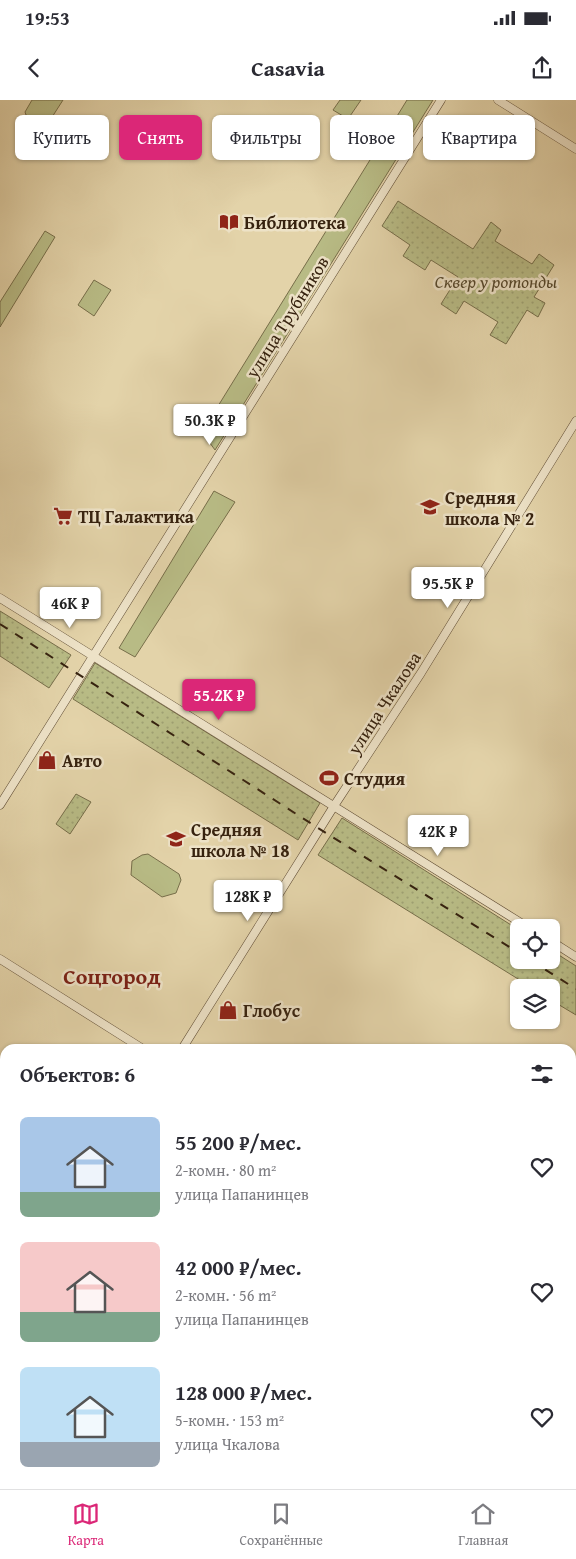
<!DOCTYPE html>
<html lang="ru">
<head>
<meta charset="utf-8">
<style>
  :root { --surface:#fff; --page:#f7f7f7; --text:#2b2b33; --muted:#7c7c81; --line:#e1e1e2; --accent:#db2777 }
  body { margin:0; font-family:"Gentium Book Plus",serif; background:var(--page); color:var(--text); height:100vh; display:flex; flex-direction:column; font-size:19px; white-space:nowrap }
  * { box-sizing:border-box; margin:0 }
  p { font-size:16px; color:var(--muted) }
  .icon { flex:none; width:28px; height:28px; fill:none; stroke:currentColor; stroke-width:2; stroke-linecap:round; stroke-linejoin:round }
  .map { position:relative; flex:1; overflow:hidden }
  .drawer { position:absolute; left:0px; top:944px; width:576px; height:446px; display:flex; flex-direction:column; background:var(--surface); border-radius:15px 15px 0 0; box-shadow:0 1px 4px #0004 }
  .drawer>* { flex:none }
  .hud { position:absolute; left:15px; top:15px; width:546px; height:45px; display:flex; gap:10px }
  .buttons { position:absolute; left:510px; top:819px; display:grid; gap:10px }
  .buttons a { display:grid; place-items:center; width:50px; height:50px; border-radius:8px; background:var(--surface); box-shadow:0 1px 4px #0004; font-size:25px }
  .price { position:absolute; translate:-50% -42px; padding:0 11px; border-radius:5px; background:#fff; color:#222; font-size:16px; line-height:32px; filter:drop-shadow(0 1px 2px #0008) }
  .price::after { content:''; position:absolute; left:50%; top:30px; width:15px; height:11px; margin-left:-8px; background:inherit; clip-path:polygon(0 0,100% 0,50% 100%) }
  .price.current { background:var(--accent); color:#fff }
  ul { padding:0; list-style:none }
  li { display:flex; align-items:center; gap:15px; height:125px; padding:0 20px }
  li span { display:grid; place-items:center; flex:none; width:140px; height:100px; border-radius:8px; color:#555 }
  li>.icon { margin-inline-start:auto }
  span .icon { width:60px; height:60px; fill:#fffc; stroke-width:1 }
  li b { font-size:21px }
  h2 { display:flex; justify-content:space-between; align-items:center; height:60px; padding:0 20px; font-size:21px }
  .tag { padding:0 18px; border-radius:8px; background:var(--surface); box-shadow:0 1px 4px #0004; font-size:18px; line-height:45px }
  .tag.current { background:var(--accent); color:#fff }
  .status { display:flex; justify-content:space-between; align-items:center; height:35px; padding:0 25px; background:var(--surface); direction:ltr }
  .status svg { height:14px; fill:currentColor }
  header { display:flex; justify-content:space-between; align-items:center; height:65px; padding:0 20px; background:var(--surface); font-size:22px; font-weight:700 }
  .dock { display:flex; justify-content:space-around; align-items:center; height:70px; border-top:1px solid var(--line); background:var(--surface); font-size:14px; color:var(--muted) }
  .dock a { display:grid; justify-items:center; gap:2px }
  .dock .current { color:var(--accent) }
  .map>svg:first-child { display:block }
  .grass { fill:#b8bb85; stroke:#776e4a }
  .park { fill:url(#park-dots); stroke:#776e4a }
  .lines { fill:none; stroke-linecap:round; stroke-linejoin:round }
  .tertiary-casing { stroke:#614e36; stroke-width:9 }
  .secondary-casing { stroke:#36220f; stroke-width:11 }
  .tertiary { stroke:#ede2c7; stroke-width:8 }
  .secondary { stroke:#ede2c7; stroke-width:9 }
  .rail { stroke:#36220f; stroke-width:2; stroke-dasharray:9 9; stroke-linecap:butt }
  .labels { text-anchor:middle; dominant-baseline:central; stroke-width:5; stroke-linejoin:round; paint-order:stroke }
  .poi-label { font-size:18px; font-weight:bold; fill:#36220f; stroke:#ede2c7; text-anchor:start }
  .park-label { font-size:18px; font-style:italic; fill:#56482c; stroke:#ede2c7 }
  .street-label { font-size:18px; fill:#36220f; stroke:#ede2c7 }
  .district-label { font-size:22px; font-weight:bold; fill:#7a1f14; stroke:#ede2c7 }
</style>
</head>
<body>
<div class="status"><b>19:53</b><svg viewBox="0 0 49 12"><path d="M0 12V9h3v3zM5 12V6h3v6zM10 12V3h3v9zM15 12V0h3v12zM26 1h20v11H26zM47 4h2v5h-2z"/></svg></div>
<header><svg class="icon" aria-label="back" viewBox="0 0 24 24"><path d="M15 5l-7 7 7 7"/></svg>Casavia<svg class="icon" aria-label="share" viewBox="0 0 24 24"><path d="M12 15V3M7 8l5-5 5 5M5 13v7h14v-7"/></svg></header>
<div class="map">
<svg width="576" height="1389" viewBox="0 0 576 1389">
  <defs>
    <pattern id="park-dots" width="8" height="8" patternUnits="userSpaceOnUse" patternTransform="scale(1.25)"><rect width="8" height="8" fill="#b8bb85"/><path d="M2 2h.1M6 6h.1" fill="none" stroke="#9fa072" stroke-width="1.8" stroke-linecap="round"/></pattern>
  </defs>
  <rect width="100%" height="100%" fill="#e3d3a9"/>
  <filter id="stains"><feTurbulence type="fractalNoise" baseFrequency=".004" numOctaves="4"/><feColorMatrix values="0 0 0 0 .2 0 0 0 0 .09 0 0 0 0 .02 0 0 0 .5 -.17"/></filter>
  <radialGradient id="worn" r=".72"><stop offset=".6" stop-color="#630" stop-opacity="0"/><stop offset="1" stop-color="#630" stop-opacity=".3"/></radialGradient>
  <path class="grass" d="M32 0H63L47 25 44 26 26 15 25 12Z
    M340 0H361L348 19 333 10Z
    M407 0H433L215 350 202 332Z
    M45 131 55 137 0 227V202Z
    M94 180 111 190 94 216 78 205Z
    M214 391 235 402 135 557 119 548Z
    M148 754 179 774 181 780 176 793 162 797 131 775 132 761 142 755Z
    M575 1294 576 1389H523L525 1385H571V1298Z"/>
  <path class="park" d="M398 101 473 149 491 122 501 130 495 141 532 164 539 154 554 165 534 197 545 203 538 217 527 210 506 244 490 235 498 222 464 201 456 214 441 204 458 177 431 160 425 170 403 156 410 145 382 126Z
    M0 511 71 555 49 588 0 556Z
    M95 563 320 703 298 740 73 599Z
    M76 694 91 702 70 734 56 724Z
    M342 718 519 830V860H551V850L576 866V915L551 900V888L531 887 318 755Z"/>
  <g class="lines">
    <g class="tertiary-casing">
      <path id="tertiary" d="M498 0 576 49
        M0 498 529 828
        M0 705 441 0
        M551 841 576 857
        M0 859 143 949
        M182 949 334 706 421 573 576 321
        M571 988 576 980
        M571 1026 576 1019
        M0 1242 5 1234
        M320 1389 323 1385
        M344 1389 346 1385"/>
    </g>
    <g class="secondary-casing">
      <path id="secondary" d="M0 1253 5 1256
        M213 1385 220 1389"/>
    </g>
    <use href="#tertiary" class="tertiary"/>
    <use href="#secondary" class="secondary"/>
    <path class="rail" d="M0 524 329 735 519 853
      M530 860 576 889"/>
  </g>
  <defs>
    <g id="library-bare" transform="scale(1.5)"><path d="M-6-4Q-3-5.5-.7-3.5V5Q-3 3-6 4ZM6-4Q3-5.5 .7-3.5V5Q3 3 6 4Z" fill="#8f2418" stroke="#ede2c7" stroke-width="2.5" paint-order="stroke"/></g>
    <g id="school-bare" transform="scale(1.5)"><path d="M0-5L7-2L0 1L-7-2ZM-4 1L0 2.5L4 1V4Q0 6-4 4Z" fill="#8f2418" stroke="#ede2c7" stroke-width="2.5" paint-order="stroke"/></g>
    <g id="supermarket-bare" transform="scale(1.5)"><path d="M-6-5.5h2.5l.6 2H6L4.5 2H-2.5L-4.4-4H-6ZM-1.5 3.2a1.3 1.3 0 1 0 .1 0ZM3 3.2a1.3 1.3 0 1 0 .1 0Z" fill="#8f2418" stroke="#ede2c7" stroke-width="2.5" paint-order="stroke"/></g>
    <g id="shop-bare" transform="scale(1.5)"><path d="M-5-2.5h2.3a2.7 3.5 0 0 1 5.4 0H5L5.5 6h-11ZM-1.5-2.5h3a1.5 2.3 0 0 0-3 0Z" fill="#8f2418" stroke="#ede2c7" stroke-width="2.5" paint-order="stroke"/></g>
    <g id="stadium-bare" transform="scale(1.5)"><path d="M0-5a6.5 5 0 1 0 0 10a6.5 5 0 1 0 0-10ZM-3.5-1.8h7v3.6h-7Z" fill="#8f2418" stroke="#ede2c7" stroke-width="2.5" paint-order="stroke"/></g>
  </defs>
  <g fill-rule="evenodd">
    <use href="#library-bare" x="229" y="122"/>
    <use href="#school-bare" x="430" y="407"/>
    <use href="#supermarket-bare" x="63" y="416"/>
    <use href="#shop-bare" x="47" y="660"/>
    <use href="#stadium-bare" x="329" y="678"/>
    <use href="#school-bare" x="176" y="739"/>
    <use href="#shop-bare" x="228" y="910"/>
  </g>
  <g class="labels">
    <g class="poi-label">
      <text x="244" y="122">Библиотека</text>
      <text x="445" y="397">Средняя<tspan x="445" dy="21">школа № 2</tspan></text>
      <text x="78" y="416">ТЦ Галактика</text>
      <text x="62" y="660">Авто</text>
      <text x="344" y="678">Студия</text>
      <text x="191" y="729">Средняя<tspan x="191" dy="21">школа № 18</tspan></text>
      <text x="243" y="910">Глобус</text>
    </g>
    <g class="park-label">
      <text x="496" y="181">Сквер у ротонды</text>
    </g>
    <g class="street-label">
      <text transform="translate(287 217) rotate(-58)">улица Трубников</text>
      <text transform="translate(384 603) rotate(-57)">улица Чкалова</text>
    </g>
    <g class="district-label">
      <text x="112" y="876">Соцгород</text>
    </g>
  </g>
  <rect width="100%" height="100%" filter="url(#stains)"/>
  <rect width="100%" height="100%" fill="url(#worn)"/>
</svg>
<div class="buttons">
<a><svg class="icon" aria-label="locate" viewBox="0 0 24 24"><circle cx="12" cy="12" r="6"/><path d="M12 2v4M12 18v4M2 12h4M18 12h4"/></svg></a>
<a><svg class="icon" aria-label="layers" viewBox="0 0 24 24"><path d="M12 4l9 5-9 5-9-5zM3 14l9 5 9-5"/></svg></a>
</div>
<b class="price" style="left:210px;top:346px">50.3K ₽</b>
<b class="price" style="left:448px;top:509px">95.5K ₽</b>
<b class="price" style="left:70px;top:529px">46K ₽</b>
<b class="price current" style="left:219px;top:621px">55.2K ₽</b>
<b class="price" style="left:438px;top:757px">42K ₽</b>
<b class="price" style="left:248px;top:822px">128K ₽</b>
<div class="hud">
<a class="tag">Купить</a>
<a class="tag current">Снять</a>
<a class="tag">Фильтры</a>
<a class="tag">Новое</a>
<a class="tag">Квартира</a>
</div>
<section class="drawer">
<h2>Объектов: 6<svg class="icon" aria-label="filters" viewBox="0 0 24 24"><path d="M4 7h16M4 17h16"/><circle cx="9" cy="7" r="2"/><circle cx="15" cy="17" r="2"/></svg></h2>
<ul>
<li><span style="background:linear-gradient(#a9c7e8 75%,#7fa58c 0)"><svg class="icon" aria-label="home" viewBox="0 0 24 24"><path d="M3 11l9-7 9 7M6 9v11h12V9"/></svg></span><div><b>55 200 ₽/мес.</b><p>2-комн. · 80 m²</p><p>улица Папанинцев</p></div><svg class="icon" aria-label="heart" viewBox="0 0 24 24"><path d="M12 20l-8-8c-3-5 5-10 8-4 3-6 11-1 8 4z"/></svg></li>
<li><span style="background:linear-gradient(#f6c9c9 70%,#7fa58c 0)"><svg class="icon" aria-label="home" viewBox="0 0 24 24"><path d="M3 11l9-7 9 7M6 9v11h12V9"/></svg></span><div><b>42 000 ₽/мес.</b><p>2-комн. · 56 m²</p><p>улица Папанинцев</p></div><svg class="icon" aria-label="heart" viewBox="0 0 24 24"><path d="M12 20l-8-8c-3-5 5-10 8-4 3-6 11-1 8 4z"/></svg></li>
<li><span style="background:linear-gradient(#bfe0f5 75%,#9aa5b1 0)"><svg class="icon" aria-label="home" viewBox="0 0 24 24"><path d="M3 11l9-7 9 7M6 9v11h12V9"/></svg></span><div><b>128 000 ₽/мес.</b><p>5-комн. · 153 m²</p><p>улица Чкалова</p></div><svg class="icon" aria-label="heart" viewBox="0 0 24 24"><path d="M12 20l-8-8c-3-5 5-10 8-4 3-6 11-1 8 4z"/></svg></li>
</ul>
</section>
</div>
<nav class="dock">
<a class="current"><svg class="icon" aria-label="map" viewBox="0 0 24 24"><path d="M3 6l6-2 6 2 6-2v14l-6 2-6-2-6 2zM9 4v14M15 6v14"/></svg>Карта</a>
<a><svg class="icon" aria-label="saved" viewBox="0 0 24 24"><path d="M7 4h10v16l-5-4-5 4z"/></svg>Сохранённые</a>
<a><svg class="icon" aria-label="home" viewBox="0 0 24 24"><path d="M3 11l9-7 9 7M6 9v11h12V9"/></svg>Главная</a>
</nav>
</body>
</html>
